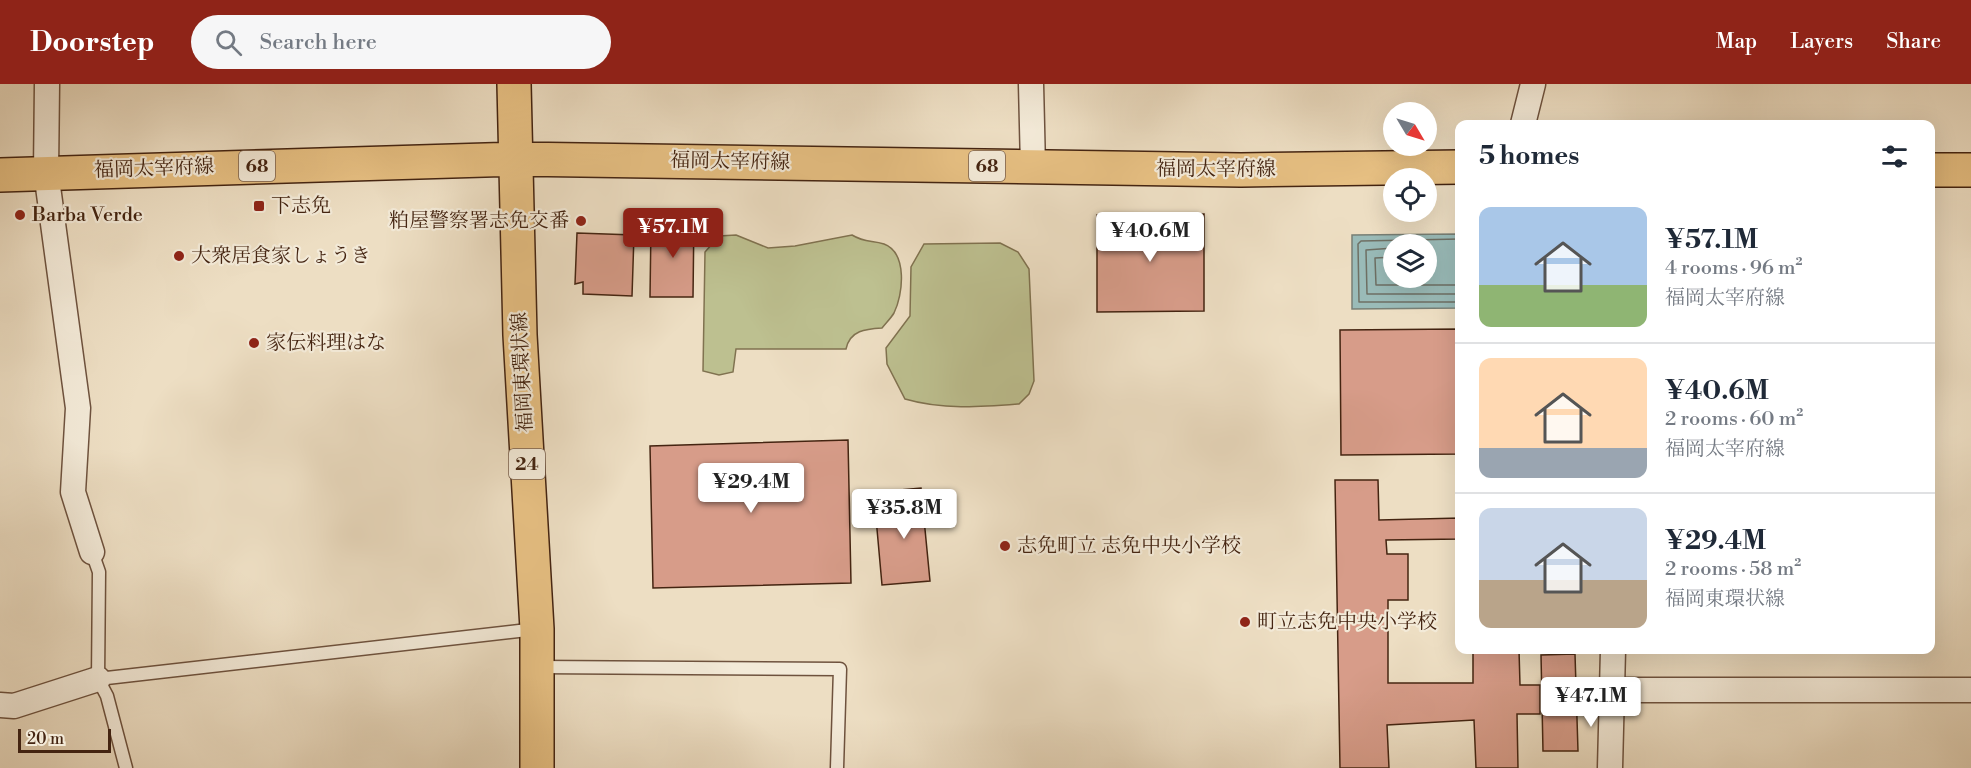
<!DOCTYPE html>
<html lang="en">
<head>
<meta charset="utf-8">
<style>
  :root { --surface:#fff; --page:#f6f6f7; --text:#1f2937; --muted:#747a83; --line:#e0e1e3; --accent:#8f2418 }
  body { margin:0; font-family:"Libre Bodoni","Noto Serif JP",serif; background:var(--page); color:var(--text); height:100vh; display:flex; flex-direction:column; font-size:22px; white-space:nowrap }
  * { box-sizing:border-box; margin:0 }
  p { font-size:20px; color:var(--muted) }
  .icon { flex:none; width:33px; height:33px; fill:none; stroke:currentColor; stroke-width:2; stroke-linecap:round; stroke-linejoin:round }
  .map { position:relative; flex:1; overflow:hidden }
  .panel { position:absolute; left:1455px; top:36px; width:480px; height:534px; display:flex; flex-direction:column; background:var(--surface); border-radius:12px; box-shadow:0 6px 24px #0002 }
  .panel>* { flex:none }
  .needle { width:39px; rotate:128deg }
  .fabs { position:absolute; left:1383px; top:18px; display:grid; gap:12px }
  .fabs a { display:grid; place-items:center; width:54px; height:54px; border-radius:50%; background:var(--surface); box-shadow:0 6px 24px #0002; font-size:30px }
  .scale { position:absolute; left:18px; bottom:15px; width:93px; box-sizing:border-box; padding-left:6px; border:3px solid #442411; border-top:0; font-size:16px; line-height:21px; white-space:nowrap; color:#442411; -webkit-text-stroke:4px #f3ead8; paint-order:stroke }
  .price { position:absolute; translate:-50% -51px; padding:0 14px; border-radius:6px; background:#fff; color:#222; font-size:20px; line-height:39px; filter:drop-shadow(0 2px 3px #0008) }
  .price::after { content:''; position:absolute; left:50%; top:36px; width:18px; height:14px; margin-left:-9px; background:inherit; clip-path:polygon(0 0,100% 0,50% 100%) }
  .price.current { background:var(--accent); color:#fff }
  ul { padding:0; list-style:none }
  li { display:flex; align-items:center; gap:18px; height:150px; padding:0 24px }
  li+li { border-top:2px solid var(--line) }
  li span { display:grid; place-items:center; flex:none; width:168px; height:120px; border-radius:12px; color:#555 }
  li>.icon { margin-inline-start:auto }
  span .icon { width:72px; height:72px; fill:#fffc; stroke-width:1 }
  li b { font-size:26px }
  h2 { display:flex; justify-content:space-between; align-items:center; height:72px; padding:0 24px; font-size:26px }
  header { display:flex; align-items:center; gap:36px; box-sizing:border-box; height:84px; padding:0 30px; background:var(--accent); color:#fff }
  header strong { font-size:28px }
  nav { display:flex; gap:33px; margin-inline-start:auto; font-size:21px }
  .search { width:420px; height:54px; background:var(--page); display:flex; align-items:center; gap:15px; box-sizing:border-box; padding:0 21px; border-radius:33px; color:var(--muted); font-size:22px }
  .map>svg:first-child { display:block }
  .green { fill:#bdc090; stroke:#807250; stroke-width:1.5 }
  .water { fill:#9abbb8; stroke:#787f75; stroke-width:1.5; fill-rule:evenodd }
  .lines { fill:none; stroke-linecap:round; stroke-linejoin:round }
  .shore { stroke:#6f7064; stroke-width:1.5 }
  .building { fill:#d79c89; stroke:#442411; stroke-width:1.5 }
  .lane-casing { stroke:#6e523e; stroke-width:15 }
  .street-casing { stroke:#6e523e; stroke-width:27 }
  .primary-casing { stroke:#442411; stroke-width:36 }
  .lane { stroke:#f3ead8; stroke-width:12 }
  .street { stroke:#f3ead8; stroke-width:24 }
  .primary { stroke:#e6bf82; stroke-width:33 }
  .poi-dot { fill:#8f2418; stroke:#f3ead8; stroke-width:2 }
  .labels { text-anchor:middle; dominant-baseline:central; stroke-width:4.5; stroke-linejoin:round; paint-order:stroke }
  .shield { fill:#f3ead8; stroke:#785f4d; stroke-width:1.5 }
  .shield-label { font-size:18px; font-weight:bold; fill:#442411 }
  .street-label { font-size:20px; fill:#442411; stroke:#f3ead8 }
  .poi-label { font-size:20px; fill:#442411; stroke:#f3ead8; text-anchor:start }
</style>
</head>
<body>
<header>
<strong>Doorstep</strong>
<div class="search"><svg class="icon" aria-label="search" viewBox="0 0 24 24"><circle cx="10" cy="10" r="6"/><path d="M15 15l6 6"/></svg>Search here</div>
<nav><a>Map</a><a>Layers</a><a>Share</a></nav>
</header>
<div class="map">
<svg width="1971" height="684" viewBox="0 0 1971 684">
  <rect width="100%" height="100%" fill="#eddec3"/>
  <filter id="stains"><feTurbulence type="fractalNoise" baseFrequency=".00333" numOctaves="4"/><feColorMatrix values="0 0 0 0 .2 0 0 0 0 .09 0 0 0 0 .02 0 0 0 .5 -.17"/></filter>
  <radialGradient id="worn" r=".72"><stop offset=".6" stop-color="#630" stop-opacity="0"/><stop offset="1" stop-color="#630" stop-opacity=".3"/></radialGradient>
  <path class="green" d="M736 151 768 164 795 162 852 151C865 159 872 156 884 160 908 169 903 211 894 229 891 234 886 239 882 244 866 245 850 246 846 265H736L733 288 719 291 703 287 705 168 719 152Z
    M1000 159 1018 168 1029 185 1034 297 1029 310 1019 320C980 323 943 326 905 315L887 280 886 264 910 232 911 183 924 160Z"/>
  <path class="water" d="M1459 150V224L1352 225V151ZM1394 160H1426V194H1394Z"/>
  <g class="lines">
    <path class="shore" d="M1460 155 1361 157 1358 160 1359 218H1460
      M1394 164 1366 166 1367 210H1460
      M1394 173 1375 174 1376 201H1460"/>
  </g>
  <path class="building" d="M676 130H694L693 213H650L651 142 676 141Z
    M1204 130V227L1097 228V131Z
    M577 149 634 151 632 212 583 210V198L575 200Z
    M1460 245V370L1341 371 1340 246Z
    M848 356 851 499 653 504 650 362Z
    M1335 396H1378L1379 436 1460 434V455L1386 456 1387 470H1408V516H1388V599H1473V566H1519L1520 601H1540V630H1517L1518 684H1476L1474 636 1387 641 1389 684H1340Z
    M921 404 930 497 882 501 876 434 891 432 889 407Z
    M1575 570 1578 667H1543L1541 571Z"/>
  <g class="lines">
    <g class="lane-casing">
      <path id="lane" d="M92 468 99 488 98 595 107 612 126 684
        M538 583 840 585 837 684
        M98 595 536 545"/>
    </g>
    <g class="street-casing">
      <path id="street" d="M47 0 46 88 78 324 73 408 92 468
        M1031 0 1033 83
        M1523 40 1533 0
        M1613 606H1971
        M0 621 14 622 98 595
        M1610 684 1613 566"/>
    </g>
    <g class="primary-casing">
      <path id="primary" d="M514 0 520 251 537 545V684
        M1930 86H1971
        M0 91 515 75 1241 86 1460 83"/>
    </g>
    <use href="#lane" class="lane"/>
    <use href="#street" class="street"/>
    <use href="#primary" class="primary"/>
  </g>
  <g class="poi-dot">
    <rect x="253" y="116" width="12" height="12" rx="3"/>
    <circle cx="20" cy="131" r="6"/>
    <circle cx="581" cy="137" r="6"/>
    <circle cx="179" cy="172" r="6"/>
    <circle cx="254" cy="259" r="6"/>
    <circle cx="1005" cy="462" r="6"/>
    <circle cx="1245" cy="538" r="6"/>
  </g>
  <g class="labels">
    <g class="shield">
      <rect x="239" y="67" width="36" height="30" rx="4.5"/>
      <rect x="969" y="67" width="36" height="30" rx="4.5"/>
      <rect x="509" y="365" width="36" height="30" rx="4.5"/>
    </g>
    <g class="shield-label">
      <text x="257" y="82">68</text>
      <text x="987" y="82">68</text>
      <text x="527" y="380">24</text>
    </g>
    <g class="street-label">
      <text transform="translate(730 78) rotate(1)">福岡太宰府線</text>
      <text transform="translate(154 85) rotate(-2)">福岡太宰府線</text>
      <text x="1216" y="85">福岡太宰府線</text>
      <text transform="translate(523 288) rotate(-93)">福岡東環状線</text>
    </g>
    <g class="poi-label">
      <text x="271" y="122">下志免</text>
      <text x="32" y="131">Barba Verde</text>
      <text x="569" y="137" text-anchor="end">粕屋警察署志免交番</text>
      <text x="191" y="172">大衆居食家しょうき</text>
      <text x="266" y="259">家伝料理はな</text>
      <text x="1017" y="462">志免町立 志免中央小学校</text>
      <text x="1257" y="538">町立志免中央小学校</text>
    </g>
  </g>
  <rect width="100%" height="100%" filter="url(#stains)"/>
  <rect width="100%" height="100%" fill="url(#worn)"/>
</svg>
<div class="fabs">
<a><svg class="needle" viewBox="-14 -14 28 28"><path d="M0-13l5 13h-10z" fill="#e53935"/><path d="M0 13l5-13h-10z" fill="#747a83"/></svg></a>
<a><svg class="icon" aria-label="locate" viewBox="0 0 24 24"><circle cx="12" cy="12" r="6"/><path d="M12 2v4M12 18v4M2 12h4M18 12h4"/></svg></a>
<a><svg class="icon" aria-label="layers" viewBox="0 0 24 24"><path d="M12 4l9 5-9 5-9-5zM3 14l9 5 9-5"/></svg></a>
</div>
<div class="scale">20 m</div>
<b class="price current" style="left:673px;top:175px">¥57.1M</b>
<b class="price" style="left:1150px;top:179px">¥40.6M</b>
<b class="price" style="left:751px;top:430px">¥29.4M</b>
<b class="price" style="left:904px;top:456px">¥35.8M</b>
<b class="price" style="left:1591px;top:644px">¥47.1M</b>
<section class="panel">
<h2>5 homes<svg class="icon" aria-label="filters" viewBox="0 0 24 24"><path d="M4 7h16M4 17h16"/><circle cx="9" cy="7" r="2"/><circle cx="15" cy="17" r="2"/></svg></h2>
<ul>
<li><span style="background:linear-gradient(#a9c7e8 65%,#8fb573 0)"><svg class="icon" aria-label="home" viewBox="0 0 24 24"><path d="M3 11l9-7 9 7M6 9v11h12V9"/></svg></span><div><b>¥57.1M</b><p>4 rooms · 96 m²</p><p>福岡太宰府線</p></div></li>
<li><span style="background:linear-gradient(#ffd9b3 75%,#9aa5b1 0)"><svg class="icon" aria-label="home" viewBox="0 0 24 24"><path d="M3 11l9-7 9 7M6 9v11h12V9"/></svg></span><div><b>¥40.6M</b><p>2 rooms · 60 m²</p><p>福岡太宰府線</p></div></li>
<li><span style="background:linear-gradient(#c9d6e8 60%,#b9a48a 0)"><svg class="icon" aria-label="home" viewBox="0 0 24 24"><path d="M3 11l9-7 9 7M6 9v11h12V9"/></svg></span><div><b>¥29.4M</b><p>2 rooms · 58 m²</p><p>福岡東環状線</p></div></li>
</ul>
</section>
</div>
</body>
</html>
